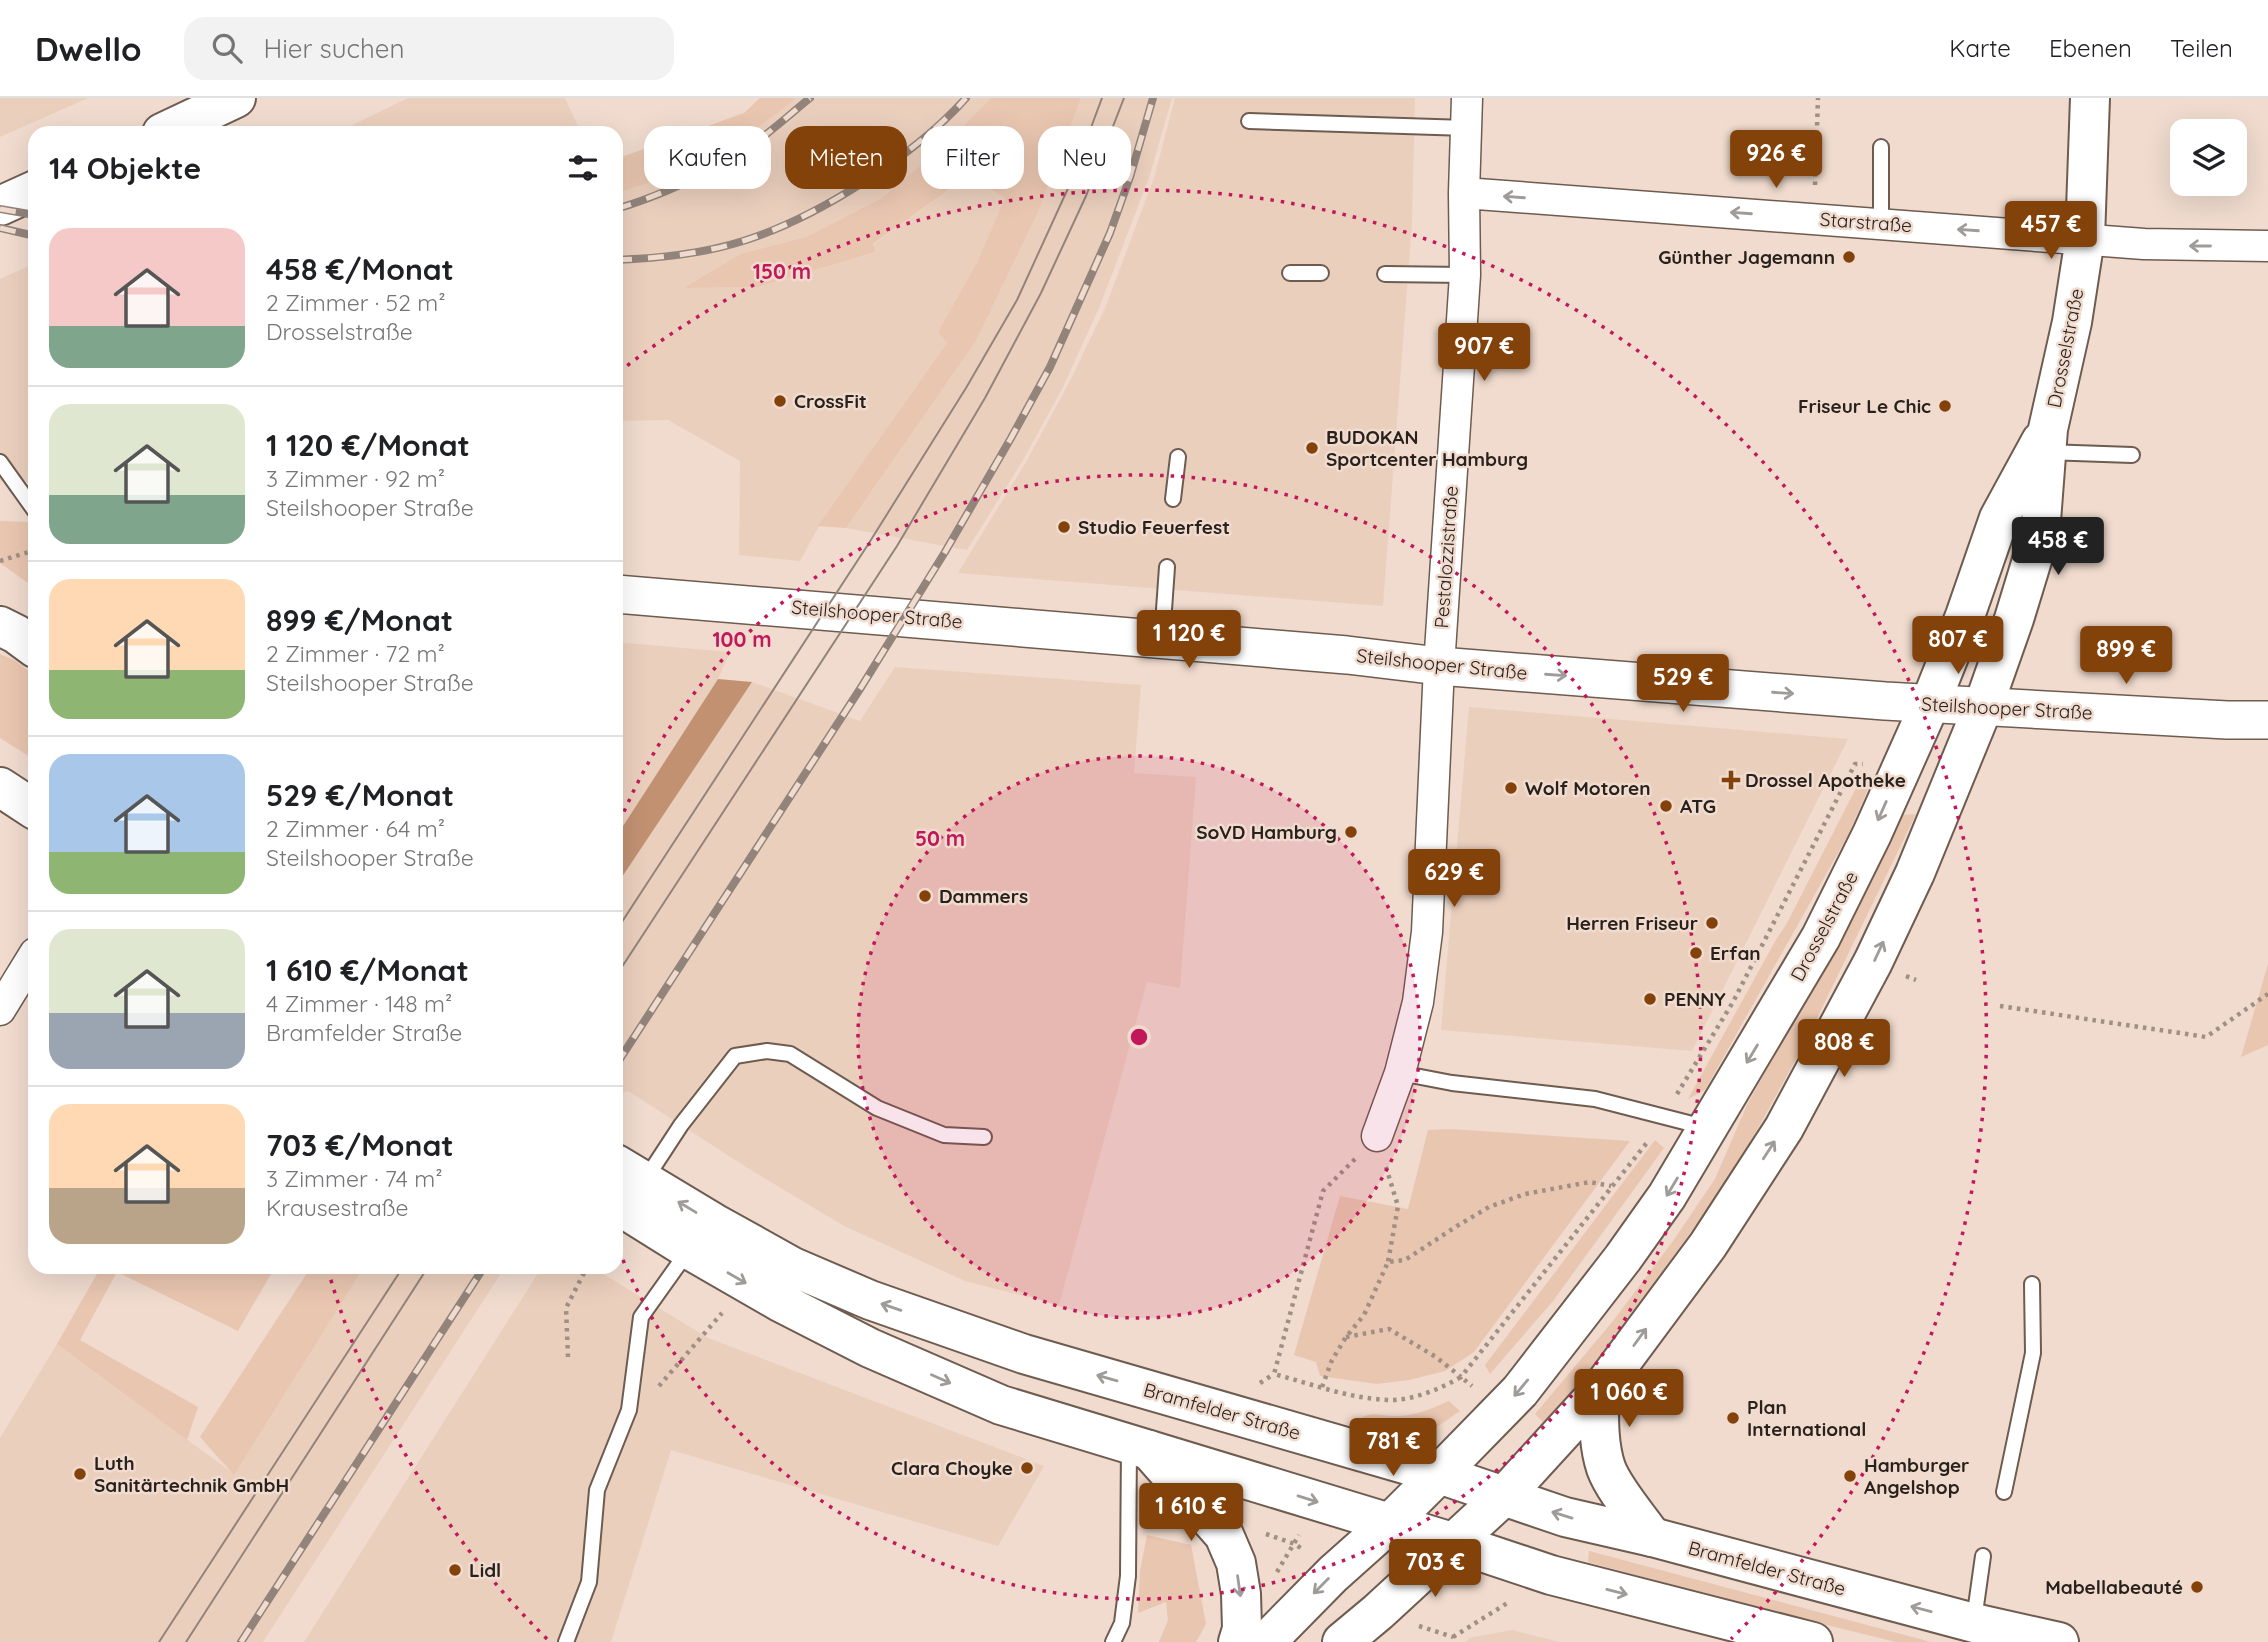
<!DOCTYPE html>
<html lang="de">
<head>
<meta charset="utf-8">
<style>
  :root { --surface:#fff; --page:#f2f2f2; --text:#202124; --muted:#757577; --line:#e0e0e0; --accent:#83420a }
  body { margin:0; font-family:Quicksand,sans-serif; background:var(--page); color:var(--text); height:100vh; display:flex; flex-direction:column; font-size:26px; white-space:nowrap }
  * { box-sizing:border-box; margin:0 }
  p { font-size:23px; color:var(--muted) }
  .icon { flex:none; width:38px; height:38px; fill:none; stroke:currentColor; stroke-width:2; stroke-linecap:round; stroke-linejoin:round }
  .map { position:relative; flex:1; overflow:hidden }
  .panel { position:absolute; left:28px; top:28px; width:595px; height:1148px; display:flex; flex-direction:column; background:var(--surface); border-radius:21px; box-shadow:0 7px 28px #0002 }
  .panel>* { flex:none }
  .banner { position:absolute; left:644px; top:28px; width:665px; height:63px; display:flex; gap:14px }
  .tools { position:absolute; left:2170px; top:21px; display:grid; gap:14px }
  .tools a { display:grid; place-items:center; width:77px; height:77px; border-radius:14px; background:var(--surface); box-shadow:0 7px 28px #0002; font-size:35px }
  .price { position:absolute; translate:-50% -60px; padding:0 16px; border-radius:7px; background:var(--accent); color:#fff; font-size:23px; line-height:46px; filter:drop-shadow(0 2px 4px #0008) }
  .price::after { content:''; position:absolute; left:50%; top:42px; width:21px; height:16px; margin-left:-10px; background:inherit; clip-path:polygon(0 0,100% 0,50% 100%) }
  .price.active { background:#222; color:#fff }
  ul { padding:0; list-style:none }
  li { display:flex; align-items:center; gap:21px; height:175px; padding:0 21px }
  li+li { border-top:2px solid var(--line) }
  li span { display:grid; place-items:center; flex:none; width:196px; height:140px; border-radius:21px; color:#555 }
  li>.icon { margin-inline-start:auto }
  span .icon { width:84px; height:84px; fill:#fffc; stroke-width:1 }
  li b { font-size:30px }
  h2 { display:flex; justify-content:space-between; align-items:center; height:84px; padding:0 21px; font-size:30px }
  .tag { padding:0 24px; border-radius:21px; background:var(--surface); box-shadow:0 7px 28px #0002; font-size:24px; line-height:63px }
  .tag.active { background:var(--accent); color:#fff }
  header { display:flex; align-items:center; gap:42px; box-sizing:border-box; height:98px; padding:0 35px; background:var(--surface); border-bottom:2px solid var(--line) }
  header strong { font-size:33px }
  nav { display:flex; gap:38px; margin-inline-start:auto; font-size:24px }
  .search { width:490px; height:63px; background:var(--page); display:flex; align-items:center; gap:18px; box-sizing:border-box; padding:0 24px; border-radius:21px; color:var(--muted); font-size:26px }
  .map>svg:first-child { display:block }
  .built { fill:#ebcfbd }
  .green { fill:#e9c6b0 }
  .forest { fill:#c29172 }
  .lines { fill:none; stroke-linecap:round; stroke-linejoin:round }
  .service-casing { stroke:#6e5c50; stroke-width:18 }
  .minor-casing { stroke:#6e5c50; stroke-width:33 }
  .tertiary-casing { stroke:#6e5c50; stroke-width:40 }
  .secondary-casing { stroke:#6e5c50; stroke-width:42 }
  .primary-casing { stroke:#6e5c50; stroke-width:42 }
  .path { stroke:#9f8f85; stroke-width:4.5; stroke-dasharray:3.5 5; stroke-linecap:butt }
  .service { stroke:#fff; stroke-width:14 }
  .minor { stroke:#fff; stroke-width:30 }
  .tertiary { stroke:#fff; stroke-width:37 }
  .secondary { stroke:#fff; stroke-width:38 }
  .primary { stroke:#fff; stroke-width:38 }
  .tram { stroke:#92847b; stroke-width:2 }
  .rail-casing { stroke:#92847b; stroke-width:8 }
  .rail { stroke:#f0dbce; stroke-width:5; stroke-dasharray:16; stroke-linecap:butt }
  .oneway { stroke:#9e9b99 }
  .ring { fill:none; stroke:#c2185b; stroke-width:3.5; stroke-dasharray:3.5 7 }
  .poi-dot { fill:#83420a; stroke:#f0dbce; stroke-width:2.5 }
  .labels { text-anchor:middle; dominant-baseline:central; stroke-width:5; stroke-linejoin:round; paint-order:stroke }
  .street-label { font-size:19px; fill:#28211c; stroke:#f0dbce }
  .poi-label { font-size:19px; font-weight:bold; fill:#28211c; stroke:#f0dbce; text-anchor:start }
  .centre { fill:#c2185b; stroke:#f0dbce; stroke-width:3.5 }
  .ring-label { font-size:21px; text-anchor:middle; font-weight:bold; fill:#c2185b; stroke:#f0dbce; stroke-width:5; stroke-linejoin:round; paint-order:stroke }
</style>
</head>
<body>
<header>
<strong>Dwello</strong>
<div class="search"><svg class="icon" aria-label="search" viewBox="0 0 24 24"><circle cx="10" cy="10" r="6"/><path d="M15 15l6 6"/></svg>Hier suchen</div>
<nav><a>Karte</a><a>Ebenen</a><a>Teilen</a></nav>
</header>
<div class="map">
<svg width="2268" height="1544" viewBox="0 0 2268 1544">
  <rect width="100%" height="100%" fill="#f0dbce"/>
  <path class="built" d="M0 0H88L0 39Z
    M408 0H565L581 35H336Z
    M796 0H991L948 44 882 100 806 139 740 156 685 190 758 189 875 154 873 147 968 78 1005 100 947 245 819 428 800 463 739 457 740 363 668 322 616 323V95L655 83 715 58 757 31Z
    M1081 0H1172L1149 80 1099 210 1062 291 1022 364 967 452 846 430 976 243 1040 110Z
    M1175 0H1415L1412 125 1383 508 958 475 1026 364 1071 281 1106 208 1154 80Z
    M35 165V384L0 383V181Z
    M616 544 730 554 718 581 616 739Z
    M895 569 1141 587 1134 675 1196 679 1180 890 1147 884 1059 1207 965 1183 844 1128 754 1074 628 993 616 997V788L752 584 860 623Z
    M1469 609 1848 641 1692 953 1441 932Z
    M364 1169H505L263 1544H0V1340L57 1246 234 1376Z
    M542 1169H592L708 1240 1044 1368 998 1448 671 1352 611 1544H304Z
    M1512 1532 1559 1544H1467L1469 1540Z"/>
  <path class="green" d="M760 0H796C771 21 745 40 717 56 686 74 650 85 616 95V61L744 15Z
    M991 0H1081L1040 110 976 243 846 430 818 428 947 245 938 234 977 165 1005 100 968 78 873 146 875 154 758 189 684 190 740 156 806 139 882 100 948 44Z
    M0 423 30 424 35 433V490L0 465Z
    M0 556 14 562 35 578V662L0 640Z
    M1856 690 1868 691 1847 739 1705 992 1688 1001 1777 840 1786 827Z
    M1916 716 1805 945 1733 1075 1613 1243 1545 1326 1535 1316 1613 1223 1673 1143 1715 1081 1747 1007 1877 772 1901 717Z
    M2268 866V947L2241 959Z
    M1450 1031 1630 1043 1474 1254 1445 1273 1409 1282 1377 1286 1320 1278 1316 1264 1294 1257 1340 1098 1408 1111 1428 1032Z
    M1655 1042 1664 1050 1553 1203 1490 1276 1485 1267Z
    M101 1169H275L238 1233 117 1174 80 1242 198 1309 187 1342 57 1246Z
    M311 1169H364L234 1377 200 1339Z
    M1449 1303 1460 1313 1434 1331 1398 1340 1351 1326C1375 1310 1374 1319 1400 1318 1417 1317 1433 1310 1449 1303Z
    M1147 1437 1191 1447 1206 1526 1196 1544H1159L1168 1522 1166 1504 1138 1515 1140 1473Z
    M1589 1453 1931 1544H1896L1745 1507 1588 1464Z"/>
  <path class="forest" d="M718 581 752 584 616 788V739Z"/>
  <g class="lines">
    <g class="service-casing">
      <path id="service" d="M1249 23 1467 30
        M1881 49V125
        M1290 175H1321
        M1385 176 1465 177
        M2046 354 2132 357
        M0 364 35 413
        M1173 401 1178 359
        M1162 540 1167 469
        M1400 975 1452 985 1595 1001 1704 1029
        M645 1082 681 1027 735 958 767 953 790 956 877 1010 944 1037 984 1039
        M2004 1394 2033 1255 2032 1186
        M1974 1522 1983 1458
        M566 1544 589 1484 597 1392 629 1312 641 1219 688 1153
        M1113 1544 1122 1525 1128 1478 1129 1347"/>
    </g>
    <g class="minor-casing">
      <path id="minor" d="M1464 95 2144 146 2268 148
        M0 912 35 855
        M1377 1038 1400 975 1418 904 1427 834 1439 568 1465 177 1464 95 1467 0"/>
    </g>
    <g class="tertiary-casing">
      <path id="tertiary" d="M616 496 1347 557 1439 568 1885 603 2227 622H2268"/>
    </g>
    <g class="secondary-casing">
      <path id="secondary" d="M162 35 236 0
        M0 108 35 92
        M1599 1294C1599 1320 1598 1346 1606 1370 1614 1392 1639 1420 1652 1439
        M1149 1352 1224 1437 1236 1465 1241 1496 1242 1531 1238 1544
        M1266 1544 1333 1476 1389 1426 1439 1376 1520 1293 1623 1160 1667 1098 1821 839 1872 736 1930 606 1965 518 1999 420 2041 343
        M1342 1544 1378 1514 1504 1398 1599 1294 1708 1147 1784 1030 1873 864 1915 775 1983 609 2014 521 2040 436 2048 331 2072 224 2085 140 2090 0"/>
    </g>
    <g class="primary-casing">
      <path id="primary" d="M0 528 16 536 35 550
        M0 689 35 712
        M616 1066 714 1125 793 1169 870 1202 1024 1256 1439 1376 1565 1419 1652 1439 1974 1525 2059 1544
        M616 1106 688 1151 780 1204 870 1250 1001 1307 1452 1444 1551 1477 1813 1544"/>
    </g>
    <path class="path" d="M1815 87 1818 0
      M0 463 35 452
      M1906 878 1916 882
      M2000 908 2206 939 2268 896
      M1677 996 1733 904 1855 666H1863
      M1355 1061 1323 1093 1274 1276C1312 1286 1350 1301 1390 1302 1414 1302 1440 1291 1461 1279L1472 1288
      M1386 1069 1398 1108 1388 1164
      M1346 1239 1389 1231 1436 1259 1461 1279 1649 1042
      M568 1259 566 1210 587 1169
      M1260 1285 1274 1276
      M659 1288 722 1215
      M1322 1289 1332 1262 1346 1239 1364 1217 1388 1164 1405 1162 1457 1128 1489 1109 1525 1096 1590 1084 1611 1088
      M1266 1436 1295 1446 1302 1451
      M1277 1474 1299 1437
      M1419 1528 1453 1539
      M1453 1539 1509 1504"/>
    <use href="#service" class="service"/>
    <use href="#minor" class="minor"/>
    <use href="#tertiary" class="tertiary"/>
    <use href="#secondary" class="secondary"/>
    <use href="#primary" class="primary"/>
    <path class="tram" d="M616 833 869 445 966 290 1017 202 1070 86 1102 0
      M616 878 897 448 985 300 1041 195 1086 98 1124 0
      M159 1544 403 1169
      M186 1544 428 1169"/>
    <g class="rail-casing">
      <path id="rail" d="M0 111 35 117
        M616 111C650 101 691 83 722 66 754 49 782 23 810 0
        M0 130 35 138
        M616 162C659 160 702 156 743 143 817 120 914 58 966 0
        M616 967 860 591 945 454 1011 340 1050 269 1110 135 1130 79 1153 0
        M241 1544 484 1169"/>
    </g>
    <use href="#rail" class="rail"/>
  </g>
  <defs><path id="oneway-shaft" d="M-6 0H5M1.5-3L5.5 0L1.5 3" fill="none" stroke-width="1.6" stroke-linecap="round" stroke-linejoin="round" transform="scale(1.75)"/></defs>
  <g class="oneway">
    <use href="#oneway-shaft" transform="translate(1514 99) rotate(-176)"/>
    <use href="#oneway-shaft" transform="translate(1741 115) rotate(-176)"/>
    <use href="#oneway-shaft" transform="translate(1968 132) rotate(-176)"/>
    <use href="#oneway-shaft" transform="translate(2200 148) rotate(-180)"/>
    <use href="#oneway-shaft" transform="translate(1556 577) rotate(4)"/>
    <use href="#oneway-shaft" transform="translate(1783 595) rotate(4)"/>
    <use href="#oneway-shaft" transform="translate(1882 713) rotate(114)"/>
    <use href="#oneway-shaft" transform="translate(1879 853) rotate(-65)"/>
    <use href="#oneway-shaft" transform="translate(1752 956) rotate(121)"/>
    <use href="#oneway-shaft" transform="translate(1769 1052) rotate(-57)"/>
    <use href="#oneway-shaft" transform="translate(1672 1089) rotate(121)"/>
    <use href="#oneway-shaft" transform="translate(687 1109) rotate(-149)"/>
    <use href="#oneway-shaft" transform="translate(737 1180) rotate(30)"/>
    <use href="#oneway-shaft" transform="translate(891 1209) rotate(-161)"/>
    <use href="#oneway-shaft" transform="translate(1640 1239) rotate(-54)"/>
    <use href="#oneway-shaft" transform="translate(1107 1280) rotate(-164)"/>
    <use href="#oneway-shaft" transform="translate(941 1281) rotate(24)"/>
    <use href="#oneway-shaft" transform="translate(1521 1290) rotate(130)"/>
    <use href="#oneway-shaft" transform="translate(1308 1401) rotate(17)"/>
    <use href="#oneway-shaft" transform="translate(1562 1417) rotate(-163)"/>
    <use href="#oneway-shaft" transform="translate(1239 1488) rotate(82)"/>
    <use href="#oneway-shaft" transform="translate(1321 1488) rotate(135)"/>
    <use href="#oneway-shaft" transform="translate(1617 1494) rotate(14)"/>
    <use href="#oneway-shaft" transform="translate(1921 1511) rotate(-165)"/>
  </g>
  <circle cx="1139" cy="939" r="281" fill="#c2185b" fill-opacity=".12"/>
  <g class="ring">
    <circle cx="1139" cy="939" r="281"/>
    <path d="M616 733A562 562 0 1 1 616 1145"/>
    <path d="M547 1541A844 844 0 0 1 328 1172M619 274A844 844 0 0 1 1731 1541"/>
  </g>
  <g class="poi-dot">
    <circle cx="1849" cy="159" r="7"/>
    <circle cx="780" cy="303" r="7"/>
    <circle cx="1945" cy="308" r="7"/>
    <circle cx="1312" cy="350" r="7"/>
    <circle cx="1064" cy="429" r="7"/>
    <path d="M1727.5 671.5h7v7h7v7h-7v7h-7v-7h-7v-7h7z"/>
    <circle cx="1511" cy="690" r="7"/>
    <circle cx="1666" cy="708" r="7"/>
    <circle cx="1351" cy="734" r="7"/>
    <circle cx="925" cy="798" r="7"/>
    <circle cx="1712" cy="825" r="7"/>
    <circle cx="1696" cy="855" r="7"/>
    <circle cx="1650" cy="901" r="7"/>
    <circle cx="1733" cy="1320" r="7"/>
    <circle cx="1027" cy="1370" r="7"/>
    <circle cx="80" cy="1376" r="7"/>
    <circle cx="1850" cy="1378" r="7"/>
    <circle cx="455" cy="1472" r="7"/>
    <circle cx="2197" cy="1489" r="7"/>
  </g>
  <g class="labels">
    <g class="street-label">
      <text transform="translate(1866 124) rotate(4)">Starstraße</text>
      <text transform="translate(2065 250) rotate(-79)">Drosselstraße</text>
      <text transform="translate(1446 459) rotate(-86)">Pestalozzistraße</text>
      <text transform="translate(877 516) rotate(5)">Steilshooper Straße</text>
      <text transform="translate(1442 566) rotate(6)">Steilshooper Straße</text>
      <text transform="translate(2007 610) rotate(3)">Steilshooper Straße</text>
      <text transform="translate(1824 828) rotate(-62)">Drosselstraße</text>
      <text transform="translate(1222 1313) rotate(16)">Bramfelder Straße</text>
      <text transform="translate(1767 1470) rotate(15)">Bramfelder Straße</text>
    </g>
    <g class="poi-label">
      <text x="1835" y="159" text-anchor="end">Günther Jagemann</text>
      <text x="794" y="303">CrossFit</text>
      <text x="1931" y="308" text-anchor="end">Friseur Le Chic</text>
      <text x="1326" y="339">BUDOKAN<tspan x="1326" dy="22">Sportcenter Hamburg</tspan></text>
      <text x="1078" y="429">Studio Feuerfest</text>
      <text x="1745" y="682">Drossel Apotheke</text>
      <text x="1525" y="690">Wolf Motoren</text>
      <text x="1680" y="708">ATG</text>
      <text x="1337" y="734" text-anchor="end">SoVD Hamburg</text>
      <text x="939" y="798">Dammers</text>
      <text x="1698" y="825" text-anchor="end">Herren Friseur</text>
      <text x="1710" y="855">Erfan</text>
      <text x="1664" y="901">PENNY</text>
      <text x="1747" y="1309">Plan<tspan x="1747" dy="22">International</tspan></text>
      <text x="94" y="1365">Luth<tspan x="94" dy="22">Sanitärtechnik GmbH</tspan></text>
      <text x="1864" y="1367">Hamburger<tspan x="1864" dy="22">Angelshop</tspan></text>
      <text x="1013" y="1370" text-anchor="end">Clara Choyke</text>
      <text x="469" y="1472">Lidl</text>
      <text x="2183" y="1489" text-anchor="end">Mabellabeauté</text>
    </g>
  </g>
  <circle cx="1139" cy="939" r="10" class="centre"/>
  <g class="ring-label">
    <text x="782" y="181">150 m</text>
    <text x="742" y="549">100 m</text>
    <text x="940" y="748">50 m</text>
  </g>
</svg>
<div class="tools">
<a><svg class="icon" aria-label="layers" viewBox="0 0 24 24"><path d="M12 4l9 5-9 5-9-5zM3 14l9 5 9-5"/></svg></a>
</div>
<b class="price" style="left:1776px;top:92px">926 €</b>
<b class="price" style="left:2051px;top:163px">457 €</b>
<b class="price" style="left:1484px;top:285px">907 €</b>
<b class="price active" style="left:2058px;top:479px">458 €</b>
<b class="price" style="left:1189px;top:572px">1 120 €</b>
<b class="price" style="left:1958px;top:578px">807 €</b>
<b class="price" style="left:2126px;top:588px">899 €</b>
<b class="price" style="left:1683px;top:616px">529 €</b>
<b class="price" style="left:1454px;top:811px">629 €</b>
<b class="price" style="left:1844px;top:981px">808 €</b>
<b class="price" style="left:1629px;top:1331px">1 060 €</b>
<b class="price" style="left:1393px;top:1380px">781 €</b>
<b class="price" style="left:1191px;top:1445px">1 610 €</b>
<b class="price" style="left:1435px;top:1501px">703 €</b>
<div class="banner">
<a class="tag">Kaufen</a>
<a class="tag active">Mieten</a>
<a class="tag">Filter</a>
<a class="tag">Neu</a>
</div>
<section class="panel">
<h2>14 Objekte<svg class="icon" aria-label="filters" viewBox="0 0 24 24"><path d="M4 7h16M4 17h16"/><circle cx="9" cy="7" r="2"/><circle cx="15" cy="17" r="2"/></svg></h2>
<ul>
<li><span style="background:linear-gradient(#f6c9c9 70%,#7fa58c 0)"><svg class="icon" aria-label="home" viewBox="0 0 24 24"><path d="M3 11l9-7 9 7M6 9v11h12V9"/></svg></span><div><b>458 €/Monat</b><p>2 Zimmer · 52 m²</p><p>Drosselstraße</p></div></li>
<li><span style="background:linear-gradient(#dfe7d0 65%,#7fa58c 0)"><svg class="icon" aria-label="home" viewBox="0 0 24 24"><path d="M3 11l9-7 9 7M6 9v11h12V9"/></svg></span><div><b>1 120 €/Monat</b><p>3 Zimmer · 92 m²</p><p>Steilshooper Straße</p></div></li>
<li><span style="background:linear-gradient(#ffd9b3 65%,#8fb573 0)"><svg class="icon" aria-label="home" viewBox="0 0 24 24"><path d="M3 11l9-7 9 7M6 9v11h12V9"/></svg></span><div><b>899 €/Monat</b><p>2 Zimmer · 72 m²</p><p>Steilshooper Straße</p></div></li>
<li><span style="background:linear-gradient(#a9c7e8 70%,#8fb573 0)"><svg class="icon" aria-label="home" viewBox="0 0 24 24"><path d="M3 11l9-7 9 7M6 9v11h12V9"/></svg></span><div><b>529 €/Monat</b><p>2 Zimmer · 64 m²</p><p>Steilshooper Straße</p></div></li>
<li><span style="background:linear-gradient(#dfe7d0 60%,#9aa5b1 0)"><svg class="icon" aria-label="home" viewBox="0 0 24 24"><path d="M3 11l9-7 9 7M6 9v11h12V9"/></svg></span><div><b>1 610 €/Monat</b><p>4 Zimmer · 148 m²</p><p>Bramfelder Straße</p></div></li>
<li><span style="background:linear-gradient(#ffd9b3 60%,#b9a48a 0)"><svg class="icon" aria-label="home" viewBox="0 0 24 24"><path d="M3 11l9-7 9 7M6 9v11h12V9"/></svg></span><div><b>703 €/Monat</b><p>3 Zimmer · 74 m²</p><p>Krausestraße</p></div></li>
</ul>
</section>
</div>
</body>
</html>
